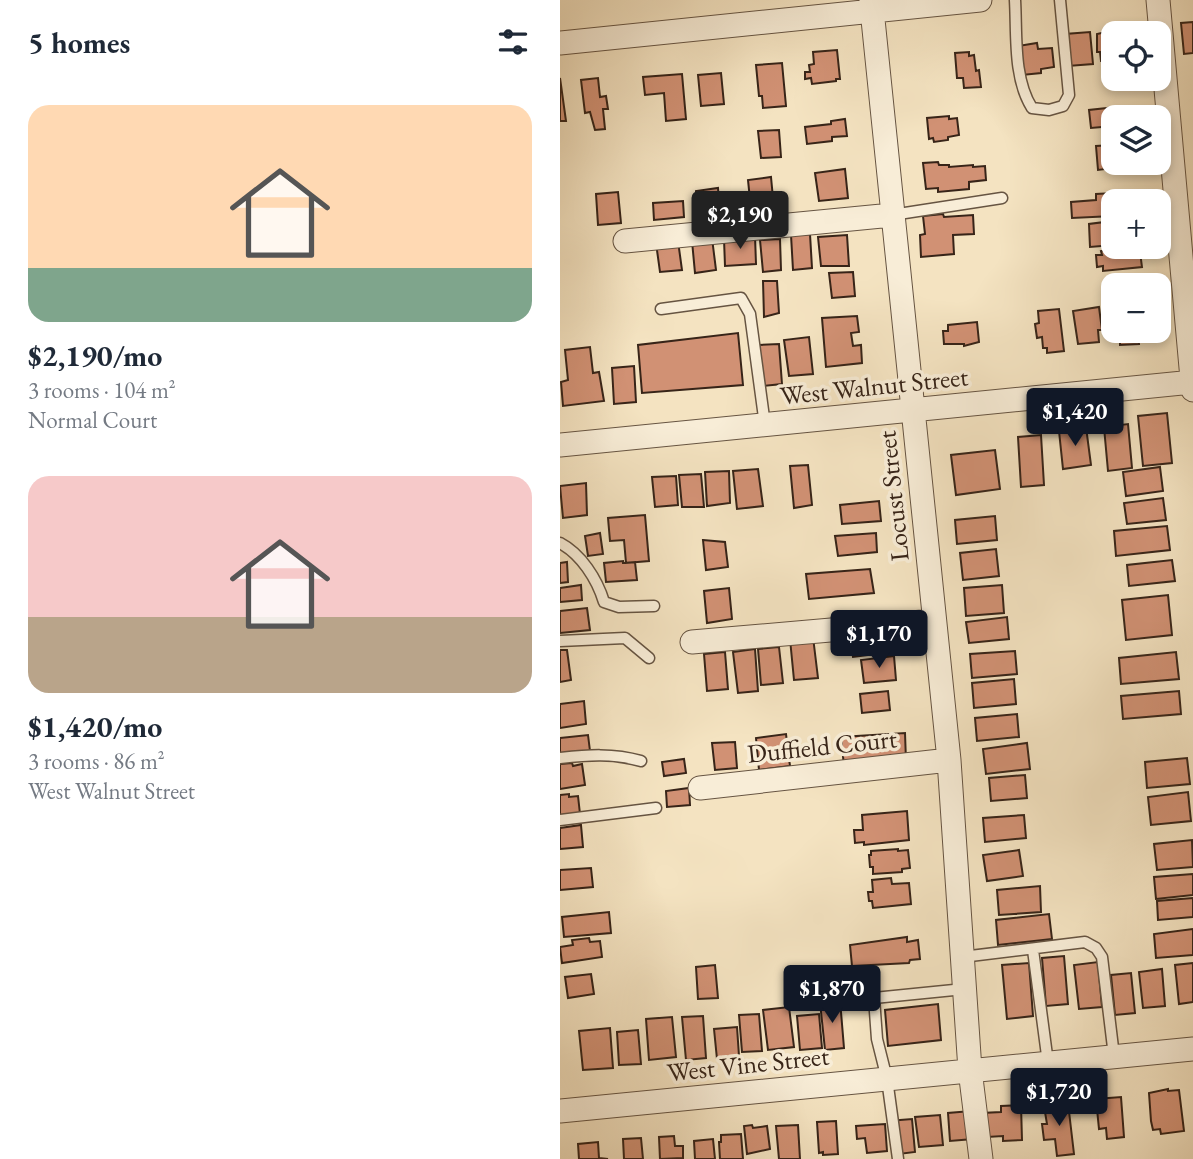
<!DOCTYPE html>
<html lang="en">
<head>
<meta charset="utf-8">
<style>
  :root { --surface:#fff; --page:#f6f6f7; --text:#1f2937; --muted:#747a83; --accent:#111827 }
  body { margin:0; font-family:"EB Garamond",serif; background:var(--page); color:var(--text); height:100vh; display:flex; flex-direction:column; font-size:26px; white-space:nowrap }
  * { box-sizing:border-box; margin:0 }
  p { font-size:23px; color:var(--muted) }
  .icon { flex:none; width:38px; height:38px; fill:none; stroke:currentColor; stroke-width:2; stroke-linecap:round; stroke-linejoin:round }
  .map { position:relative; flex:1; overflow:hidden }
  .panel { display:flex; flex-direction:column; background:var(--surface); width:560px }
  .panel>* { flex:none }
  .fabs { position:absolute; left:541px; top:21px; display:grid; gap:14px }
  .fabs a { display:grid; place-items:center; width:70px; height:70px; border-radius:14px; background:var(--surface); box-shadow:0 4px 10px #0003; font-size:35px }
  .price { position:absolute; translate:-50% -60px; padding:0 16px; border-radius:7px; background:var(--accent); color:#fff; font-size:23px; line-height:46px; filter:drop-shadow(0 2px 4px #0008) }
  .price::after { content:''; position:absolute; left:50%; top:42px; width:21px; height:16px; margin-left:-10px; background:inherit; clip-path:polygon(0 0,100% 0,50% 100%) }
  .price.active { background:#222; color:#fff }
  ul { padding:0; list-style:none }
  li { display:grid; align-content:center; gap:14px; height:371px; padding:0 28px }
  li span { display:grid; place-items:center; height:217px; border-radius:21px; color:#555 }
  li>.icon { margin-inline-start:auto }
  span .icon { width:126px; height:126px; fill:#fffc; stroke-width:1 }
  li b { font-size:30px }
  h2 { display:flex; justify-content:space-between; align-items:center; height:84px; padding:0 28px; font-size:30px }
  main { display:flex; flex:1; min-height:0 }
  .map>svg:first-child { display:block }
  .building { fill:#d19174; stroke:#372418; stroke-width:2 }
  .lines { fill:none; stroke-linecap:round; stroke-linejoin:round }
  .service-casing { stroke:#665442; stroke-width:13 }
  .minor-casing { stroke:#665442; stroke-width:25 }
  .service { stroke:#f8edd7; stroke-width:10 }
  .minor { stroke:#f8edd7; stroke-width:23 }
  .labels { text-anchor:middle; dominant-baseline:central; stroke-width:7; stroke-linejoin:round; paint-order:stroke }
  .street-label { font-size:26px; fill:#372418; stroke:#f8edd7 }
</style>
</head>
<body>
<main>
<section class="panel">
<h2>5 homes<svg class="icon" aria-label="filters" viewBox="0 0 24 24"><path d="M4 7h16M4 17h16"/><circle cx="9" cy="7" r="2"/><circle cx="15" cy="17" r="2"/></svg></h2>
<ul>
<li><span style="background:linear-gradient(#ffd9b3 75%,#7fa58c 0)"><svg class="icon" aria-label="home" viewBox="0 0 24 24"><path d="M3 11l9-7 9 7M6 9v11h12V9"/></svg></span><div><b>$2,190/mo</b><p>3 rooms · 104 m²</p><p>Normal Court</p></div></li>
<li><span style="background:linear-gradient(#f6c9c9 65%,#b9a48a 0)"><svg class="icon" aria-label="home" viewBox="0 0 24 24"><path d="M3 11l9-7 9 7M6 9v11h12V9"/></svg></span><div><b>$1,420/mo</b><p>3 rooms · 86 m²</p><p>West Walnut Street</p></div></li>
</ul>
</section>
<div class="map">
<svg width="633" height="1159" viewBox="0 0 633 1159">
  <rect width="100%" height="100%" fill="#f4e3c1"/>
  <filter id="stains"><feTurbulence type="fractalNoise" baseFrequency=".00286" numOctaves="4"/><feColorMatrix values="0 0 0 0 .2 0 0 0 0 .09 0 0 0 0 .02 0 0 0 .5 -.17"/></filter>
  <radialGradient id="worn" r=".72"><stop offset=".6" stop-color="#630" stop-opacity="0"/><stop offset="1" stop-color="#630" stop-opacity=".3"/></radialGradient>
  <path class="building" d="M633 22V53L624 54 621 23Z
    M550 31 553 33V60L541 61 540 52H537V34Z
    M530 32 533 64 508 66 505 34Z
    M477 43 478 49 492 48 494 67 481 69V73L462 75 458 46Z
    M277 50 280 79H276V81L252 84 251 78 245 79V72H250L249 65 254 64 253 52Z
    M409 52V56L414 55 416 71 419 70 421 87 404 88 403 78H397L395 53Z
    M222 63 226 106 203 108 202 96H199L196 65Z
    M161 73 164 104 141 106 138 75Z
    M122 74 126 119 106 121 104 93 85 95 83 77Z
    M0 78 6 121H0Z
    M38 78 40 97 46 96 48 109H43L45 129 35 130 30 112 25 113 21 80Z
    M565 106 566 117H553V126L531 128 529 110Z
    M389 116V119L397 118 399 135 388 137V140L374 142 373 138 369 139 367 118Z
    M285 119 287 136 272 137V141L247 144 245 127 271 124V121Z
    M219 130 221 157 201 158 198 131Z
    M553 145V163H569L570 166 538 170 536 146Z
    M378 162 379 165H389V167L413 165V167L425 166 426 180 409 182V189L378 192V188L366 189 363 163Z
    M285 169 288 198 259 201 255 173Z
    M211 177 214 209H191L188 180Z
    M158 188 160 215 138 217 136 191Z
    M58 192 61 223 38 225 36 194Z
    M554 193V195L566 194 567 201H553V216L512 218 511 202 536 200V194Z
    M123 201 124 217 94 220 93 203Z
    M383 214 384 217 413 215 414 234 393 235 394 254 361 257 360 235 365 234 363 216Z
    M553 221V245L530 247 529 224Z
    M250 234 252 268 233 270 231 235Z
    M287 235 289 266H261L258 237Z
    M195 236 196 264 165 266 164 239Z
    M152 238 156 270 135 273 132 241Z
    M220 239 221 270 203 272 200 240Z
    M118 241 122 270 100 272 96 243Z
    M573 247 574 253 580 252 582 267 543 271V266L537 267 536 255H542L541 251Z
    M293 272 295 296 272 298 269 273Z
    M203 281H217L219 313 204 317Z
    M539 307 542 330H538L539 342 518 344 513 311Z
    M499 309 504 351 487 353V348H483L482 337 477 338 475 324 479 323 478 311Z
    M297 316 299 332 291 333 293 346 301 345 302 363 266 367 262 318Z
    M417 322 419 342 404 346V344H384L383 331H388V325Z
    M555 331H578L579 344 560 345V340L556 341Z
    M178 333 183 385 82 393 78 345Z
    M249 337 253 374 229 376 224 340Z
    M219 344 222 384 203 386 199 345Z
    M30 347 33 373 39 372 44 401 3 406 1 382 8 380 5 350Z
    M74 366 76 402 54 404 52 368Z
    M607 413 612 463 583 466 578 416Z
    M568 424 572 468 548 471 544 427Z
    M526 427 531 465 503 469 499 431Z
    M481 435 484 485 461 487 458 437Z
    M435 450 440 489 396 495 391 455Z
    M248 465 252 505 234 508 230 466Z
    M600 467 603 491 566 496 563 472Z
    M198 469 203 506 177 509 173 471Z
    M169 471 170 503 147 506 145 472Z
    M141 474 144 507H122L119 475Z
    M116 476 118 505 95 507 92 477Z
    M26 483 27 515 3 518 0 486Z
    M603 498 606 520 567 524 564 503Z
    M319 501 321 521 282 524 280 505Z
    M85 515 89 561 66 563 64 540 50 541 48 518Z
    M435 516 437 540 397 544 395 520Z
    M607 526 610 550 556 556 554 531Z
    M40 533 43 554 28 556 25 536Z
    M316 533 317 552 278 556 275 536Z
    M143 540 165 542 168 567 146 570Z
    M436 549 439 576 403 580 400 553Z
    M612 560 615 581 569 586 567 565Z
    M63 561V563L75 562 77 580 46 582 44 563Z
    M7 562 8 582 0 583V563Z
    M310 569 314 593 249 599 246 574Z
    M21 585 22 600 0 602V588Z
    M442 585 444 613 406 616 404 588Z
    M169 588 172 619 147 623 144 591Z
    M608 595 612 635 566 640 562 600Z
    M27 608 30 630 0 633V611Z
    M447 617 449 639 409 643 406 622Z
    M331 631 333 652 293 657 290 635Z
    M253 637 258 678 234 680 230 639Z
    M219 647 223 683 201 685 198 649Z
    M195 649 198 691 178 693 173 652Z
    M0 650H7L11 680 0 682Z
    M455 651 457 674 412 678 410 654Z
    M165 652 168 689 147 691 144 654Z
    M616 652 619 679 561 684 559 658Z
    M334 656 336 680 304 683 301 660Z
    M454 679 456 704 414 708 412 683Z
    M328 691 330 710 302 713 300 694Z
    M619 691 621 714 563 719 561 696Z
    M24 701 26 724 0 728V704Z
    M457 714 459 737 417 741 415 718Z
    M345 733 346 761 284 766 281 737Z
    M226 734 230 766 199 770 196 738Z
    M28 735 30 751 0 754V738Z
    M175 742 177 768 155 770 152 743Z
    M467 743 470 769 426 774 423 749Z
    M627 758 630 784 587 788 585 762Z
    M124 759 126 773 104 776 102 762Z
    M12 763 13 766 22 764 25 785 0 789V764Z
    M465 775 467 798 431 801 429 778Z
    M129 788 130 805 107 807 106 791Z
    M628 792 631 821 591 825 588 797Z
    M9 794V797L18 796 20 814 0 817V795Z
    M347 811 349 840 304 845V842L295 843 294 830H303L302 815Z
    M464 815 466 838 425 842 423 818Z
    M21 825 23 847 0 849V828Z
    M632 840 633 867 597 870 594 844Z
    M338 849V851L348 850 350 868 342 869V872L313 874V867H310L309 855H311V851Z
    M459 850 463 876 427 881 423 855Z
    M31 868 33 887 0 890V870Z
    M633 874V895L596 899 594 877Z
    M331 878 332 884 349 883 351 904 313 908 312 901H309L308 892H313L312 880Z
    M480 886 481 912 439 915 437 890Z
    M633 898V917L598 920 597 901Z
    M49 912 51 933 4 937 2 917Z
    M489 914 492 939 438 945 436 920Z
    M633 929V955L596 958 594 934Z
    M347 937V942L358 940 360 959 350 960 349 963 292 966 290 945Z
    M29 938 30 942 40 941 42 957 2 963 0 947 13 945 12 940Z
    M504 956 508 1004 486 1006 482 958Z
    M538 962 542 1007 519 1009 514 965Z
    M469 963 473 1016 447 1019 442 965Z
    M633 963V1002L619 1004 615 965Z
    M155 965 158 998 138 999 136 967Z
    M602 969 605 1006 583 1008 579 972Z
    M571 973 575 1013 555 1015 551 975Z
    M31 974 34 994 8 998 5 977Z
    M280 1000 284 1048 265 1050 260 1002Z
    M378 1004 381 1040 328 1046 325 1010Z
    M229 1007 234 1047 208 1050 203 1010Z
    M199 1014 202 1051 182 1052 179 1015Z
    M259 1014 262 1048 240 1050 237 1016Z
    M143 1016 146 1058 126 1060 122 1017Z
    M112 1017 116 1057 89 1060 86 1019Z
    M177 1027 179 1056 157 1059 154 1029Z
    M50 1028 53 1068 23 1070 19 1031Z
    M78 1030 81 1064 59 1065 57 1032Z
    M608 1089V1091L619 1090 624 1131 601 1134 600 1129 593 1130 591 1121 589 1093Z
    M561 1097 564 1137 547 1139 546 1128 539 1129 536 1099Z
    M508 1103 514 1154 497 1156 495 1139 484 1140 482 1124H487L484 1106Z
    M461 1105 462 1140 443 1141V1136L427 1137 422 1113 441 1112V1106Z
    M411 1111 413 1139 390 1141 388 1113Z
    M380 1115 383 1145 359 1147 355 1117Z
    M352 1119 355 1152 339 1154 328 1121Z
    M276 1121 278 1154 263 1155V1152L259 1153 257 1122Z
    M325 1124 327 1151 307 1153 305 1138 297 1139 296 1126Z
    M192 1125 193 1128 207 1126 210 1149 187 1154 184 1126Z
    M238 1125 240 1159H219L216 1126Z
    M181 1134 183 1159H160L159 1142H161V1135Z
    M114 1136 115 1146H123V1158L100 1159 99 1137Z
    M81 1138 83 1159H64L63 1139Z
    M153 1139 155 1159H135L134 1141Z
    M38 1142 39 1158 48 1159H19L18 1144Z"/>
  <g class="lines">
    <g class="service-casing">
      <path id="service" d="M455 0C457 34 453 78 472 108L489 110 503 106 509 95 500 0
        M332 215 442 198
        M101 309 181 298 190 314 205 425
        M0 543C21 554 37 579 44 602L59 607 94 606
        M0 641 65 638 89 658
        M0 758C28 755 53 753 81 761
        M0 820 96 808
        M473 950 488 1063
        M402 957 525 942 536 948 542 957 554 1056
        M338 1159 327 1079 317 1039 314 998 404 989"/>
    </g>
    <g class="minor-casing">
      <path id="minor" d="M311 0 389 760 410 1070 421 1159
        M598 0 633 390
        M0 43 420 0
        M65 241 332 215
        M0 445 633 382
        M132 642 374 621
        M140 788 389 760
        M0 1111 633 1049"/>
    </g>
    <use href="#service" class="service"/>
    <use href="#minor" class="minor"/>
  </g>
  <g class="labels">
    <g class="street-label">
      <text transform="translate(314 386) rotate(-6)">West Walnut Street</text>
      <text transform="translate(333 496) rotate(-96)">Locust Street</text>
      <text transform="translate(262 746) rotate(-6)">Duffield Court</text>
      <text transform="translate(188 1064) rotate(-6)">West Vine Street</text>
    </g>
  </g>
  <rect width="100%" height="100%" filter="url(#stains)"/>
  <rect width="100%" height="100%" fill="url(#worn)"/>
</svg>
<div class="fabs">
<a><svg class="icon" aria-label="locate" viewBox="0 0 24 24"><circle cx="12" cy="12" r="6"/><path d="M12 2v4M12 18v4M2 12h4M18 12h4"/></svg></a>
<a><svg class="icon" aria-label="layers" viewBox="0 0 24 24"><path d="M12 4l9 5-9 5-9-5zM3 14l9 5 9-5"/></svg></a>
<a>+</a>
<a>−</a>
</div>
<b class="price active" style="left:180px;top:251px">$2,190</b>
<b class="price" style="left:515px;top:448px">$1,420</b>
<b class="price" style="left:319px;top:670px">$1,170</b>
<b class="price" style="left:272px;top:1025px">$1,870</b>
<b class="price" style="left:499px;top:1128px">$1,720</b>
</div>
</main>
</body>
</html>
